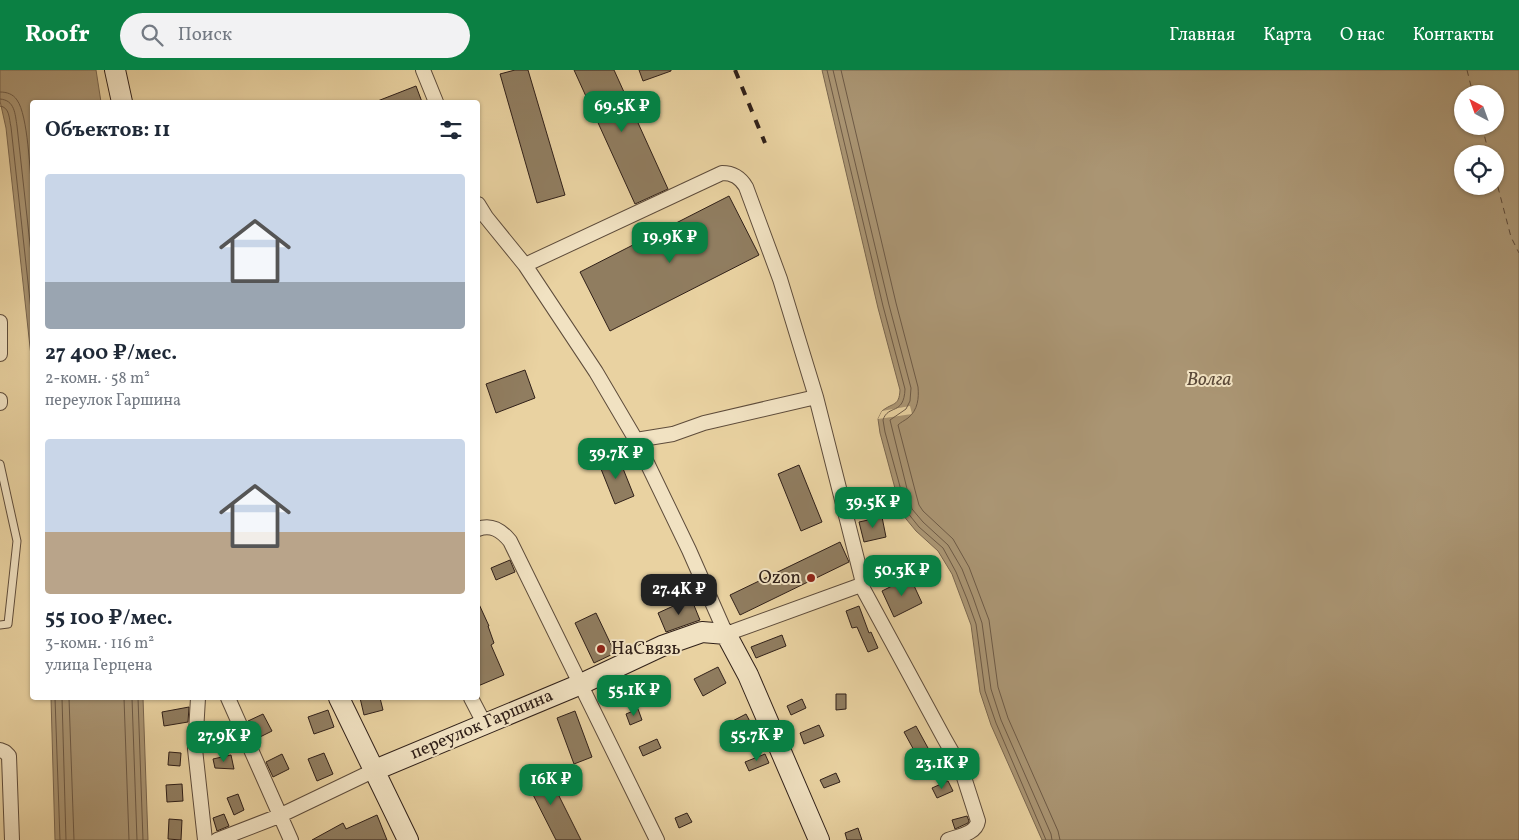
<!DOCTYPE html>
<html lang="ru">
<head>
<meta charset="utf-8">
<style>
  :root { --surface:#fff; --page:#f2f2f3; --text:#1f2937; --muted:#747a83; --accent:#0b8043 }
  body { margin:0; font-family:Vollkorn,serif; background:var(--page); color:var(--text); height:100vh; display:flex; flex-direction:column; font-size:19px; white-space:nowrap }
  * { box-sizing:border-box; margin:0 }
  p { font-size:16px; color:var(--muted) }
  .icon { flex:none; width:28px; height:28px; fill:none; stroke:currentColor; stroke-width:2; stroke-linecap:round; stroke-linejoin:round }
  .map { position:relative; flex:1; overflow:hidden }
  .drawer { position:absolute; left:30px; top:30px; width:450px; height:600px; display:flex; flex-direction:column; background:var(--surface); border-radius:5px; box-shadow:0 1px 4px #0004 }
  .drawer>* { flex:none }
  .needle { width:32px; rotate:319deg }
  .controls { position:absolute; left:1454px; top:15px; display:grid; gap:10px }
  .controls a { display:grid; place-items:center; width:50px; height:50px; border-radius:50%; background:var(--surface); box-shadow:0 1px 4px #0004; font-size:25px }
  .price { position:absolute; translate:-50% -42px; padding:0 11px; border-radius:10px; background:var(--accent); color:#fff; font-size:16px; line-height:32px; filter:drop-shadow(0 1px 2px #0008) }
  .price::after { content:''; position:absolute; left:50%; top:30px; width:15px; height:11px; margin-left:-8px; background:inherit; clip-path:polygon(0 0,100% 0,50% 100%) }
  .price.on { background:#222; color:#fff }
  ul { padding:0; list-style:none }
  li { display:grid; align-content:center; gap:10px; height:265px; padding:0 15px }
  li span { display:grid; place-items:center; height:155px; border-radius:5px; color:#555 }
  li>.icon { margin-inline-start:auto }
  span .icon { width:90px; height:90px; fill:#fffc; stroke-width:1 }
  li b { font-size:21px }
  h2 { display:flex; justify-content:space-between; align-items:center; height:60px; padding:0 15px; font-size:21px }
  header { display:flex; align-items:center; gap:30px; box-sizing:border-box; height:70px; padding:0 25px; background:var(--accent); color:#fff }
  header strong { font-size:24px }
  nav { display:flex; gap:28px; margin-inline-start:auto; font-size:18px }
  .search { width:350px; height:45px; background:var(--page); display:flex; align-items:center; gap:12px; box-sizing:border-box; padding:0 18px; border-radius:28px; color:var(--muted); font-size:19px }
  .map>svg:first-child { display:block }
  .water { fill:#aa9573; stroke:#79664f; fill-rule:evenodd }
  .pier { fill:#e9d2a1 }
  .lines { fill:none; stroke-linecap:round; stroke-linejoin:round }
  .shore { stroke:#6d5a46; stroke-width:1 }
  .ferry { stroke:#5b4938; stroke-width:1; stroke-dasharray:6 5; stroke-linecap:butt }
  .building { fill:#907d60; stroke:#302019 }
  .service-casing { stroke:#5e4c3b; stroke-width:9 }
  .minor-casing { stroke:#5e4c3b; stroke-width:16 }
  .secondary-casing { stroke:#302019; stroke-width:22 }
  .service { stroke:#f1e2c2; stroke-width:7 }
  .minor { stroke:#f1e2c2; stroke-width:14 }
  .secondary { stroke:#f1e2c2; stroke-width:20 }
  .rail { stroke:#302019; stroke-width:4; stroke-dasharray:9 9; stroke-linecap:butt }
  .poi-dot { fill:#8f2418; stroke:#f1e2c2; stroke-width:2 }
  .labels { text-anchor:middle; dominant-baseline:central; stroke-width:4; stroke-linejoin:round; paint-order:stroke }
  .poi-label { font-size:18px; fill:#302019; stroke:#f1e2c2; text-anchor:end }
  .street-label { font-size:18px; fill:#302019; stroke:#f1e2c2 }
  .water-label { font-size:19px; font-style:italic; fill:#5b4938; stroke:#f1e2c2 }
</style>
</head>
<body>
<header>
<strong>Roofr</strong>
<div class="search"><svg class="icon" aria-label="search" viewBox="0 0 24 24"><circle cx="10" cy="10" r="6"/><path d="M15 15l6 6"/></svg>Поиск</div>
<nav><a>Главная</a><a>Карта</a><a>О нас</a><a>Контакты</a></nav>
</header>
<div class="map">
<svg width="1519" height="770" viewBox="0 0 1519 770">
  <rect width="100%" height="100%" fill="#e9d2a1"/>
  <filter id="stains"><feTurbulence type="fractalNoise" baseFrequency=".004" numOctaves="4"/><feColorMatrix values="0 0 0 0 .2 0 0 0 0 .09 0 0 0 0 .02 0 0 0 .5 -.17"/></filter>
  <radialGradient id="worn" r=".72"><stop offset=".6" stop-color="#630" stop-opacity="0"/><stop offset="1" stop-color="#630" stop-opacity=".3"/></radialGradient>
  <path class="water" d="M0 0H96L101 32H32V295L6 58 0 31Z
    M822 0H1519V770H1042L991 655 980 622 971 555 952 504 938 481 916 461 902 444 880 363 878 349 882 341C893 332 899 337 900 320L878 238ZM1462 24H1495V56H1462ZM1462 84H1495V116H1462Z
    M51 628H143L148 770H55Z"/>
  <path class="pier" d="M910 336 912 344 878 349 882 341Z"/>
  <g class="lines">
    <path class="shore" d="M827 0 883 236 905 319C904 346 888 334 883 350L885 362 907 442 919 457 943 478 956 502 967 529 976 554 985 621 996 653 1046 770
      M833 0 889 235 911 318 910 331 906 339 890 350 912 439 923 452 948 475 962 499 973 527 982 553 991 619 1001 650 1051 764 1052 770
      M841 0 896 233 918 317C919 328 918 340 908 348 904 351 901 352 898 355L916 424 919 435 923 441 953 469 969 497 989 550 998 617 1008 648 1058 761 1060 770
      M0 22C7 22 13 24 17 30 28 45 30 103 32 124
      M0 29C15 30 15 44 17 56L32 192
      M0 36C10 37 9 49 11 57L32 249
      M55 628 60 770
      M62 628 66 770
      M69 628 74 770
      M124 628 129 770
      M132 628 137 770
      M138 628 143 770"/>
    <path class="ferry" d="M1467 0 1473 24
      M1482 56 1489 84
      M1495 106 1511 167 1519 183"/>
  </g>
  <path class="building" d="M515 0H528L565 125 537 133 500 4Z
    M574 0H614L668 119 635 134Z
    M639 0H671V1L643 11Z
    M416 16 422 32H375Z
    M729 126 759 185 610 261 580 202Z
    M525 300 535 328 496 343 486 314Z
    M618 386 634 426 615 434 599 394Z
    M799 395 822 452 801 461 778 404Z
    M882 447 886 467 864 472 859 452Z
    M840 472 849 492 740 545 730 525Z
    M510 490 515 502 496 510 491 498Z
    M910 507 922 533 894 547 882 521Z
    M691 528 700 550 666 562 658 543Z
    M478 532 489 556H488L494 573 491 575 504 605 478 616Z
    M859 536 869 563 871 562 878 578 868 582 857 557 852 558 846 541Z
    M596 543 615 583 594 593 575 553Z
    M782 565 786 576 756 588 751 577Z
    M718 597 726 613 703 626 694 609Z
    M836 624H846V639L836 640Z
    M360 628H380L383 640 364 645Z
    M802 629 806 638 791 645 787 636Z
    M189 637 188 652 164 656 162 642Z
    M638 639 642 650 630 655 626 644Z
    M328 640 334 657 314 664 308 647Z
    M575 641 592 687 574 694 557 648Z
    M263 644 272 661 256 669 248 651Z
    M746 644 755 661 732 673 723 656Z
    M819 655 824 666 804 674 800 663Z
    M916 656 928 678 916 684 904 662Z
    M657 669 661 678 643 686 639 677Z
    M169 682 181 683 180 696 168 695Z
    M324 683 333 704 317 711 308 689Z
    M282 684 289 699 273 707 266 692Z
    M765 684 769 693 749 701 745 692Z
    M231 685 234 699 215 698 213 689Z
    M544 696 581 770H556L524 707Z
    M836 703 840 712 824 718 820 710Z
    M948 711 953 721 937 728 932 718Z
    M182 714 183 731 167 732 166 715Z
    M238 724 244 740 234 745 227 728Z
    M687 743 692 752 679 758 675 748Z
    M224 744 229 756 217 761 213 748Z
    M377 745 387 770H312L343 753 346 759Z
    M967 746 969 751 968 753 955 759 952 750Z
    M169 749 182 750 181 770 168 769Z
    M858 758 862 770H847L845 763Z"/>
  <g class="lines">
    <g class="service-casing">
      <path id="service" d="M0 394 17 471 8 554 0 555"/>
    </g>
    <g class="minor-casing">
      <path id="minor" d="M423 0 436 32
        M478 134 486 147 525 195 596 302 636 370 689 480 726 564 861 515 862 509 891 495
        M525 195 722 103C733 103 740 107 746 117L780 209 816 327 862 509
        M0 252V284
        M0 330V333
        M636 370 673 364 704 353 816 327
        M478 459C491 454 501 460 510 471L657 770
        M861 515 944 668 961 698 978 751C976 764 958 766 948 770
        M198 628 195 679 205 770
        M228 628 291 770
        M471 628 484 653
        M0 680 5 682 9 686 12 770
        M217 770 279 746 375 700"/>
    </g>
    <g class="secondary-casing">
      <path id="secondary" d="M115 0 122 32
        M339 628 408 770
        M375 700 581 614 662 576 702 562 726 564 748 605 819 770"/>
    </g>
    <use href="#service" class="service"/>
    <use href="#minor" class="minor"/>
    <use href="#secondary" class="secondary"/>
    <path class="rail" d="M735 0 765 73"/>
  </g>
  <g class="poi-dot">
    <circle cx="811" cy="508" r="5"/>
    <circle cx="601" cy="579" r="5"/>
  </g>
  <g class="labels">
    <g class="poi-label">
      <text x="801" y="508">Ozon</text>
      <text x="611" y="579" text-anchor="start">НаСвязь</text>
    </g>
    <g class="street-label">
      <text transform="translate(482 655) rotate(-23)">переулок Гаршина</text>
    </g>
    <g class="water-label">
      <text x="1209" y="310">Волга</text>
    </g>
  </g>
  <rect width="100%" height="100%" filter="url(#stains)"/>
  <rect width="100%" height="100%" fill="url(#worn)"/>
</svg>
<div class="controls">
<a><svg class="needle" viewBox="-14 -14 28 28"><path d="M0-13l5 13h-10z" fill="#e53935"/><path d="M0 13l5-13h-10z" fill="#747a83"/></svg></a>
<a><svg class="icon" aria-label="locate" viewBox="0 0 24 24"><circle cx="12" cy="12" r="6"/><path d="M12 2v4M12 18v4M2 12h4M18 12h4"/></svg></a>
</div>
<b class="price" style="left:622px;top:63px">69.5K ₽</b>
<b class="price" style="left:670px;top:194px">19.9K ₽</b>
<b class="price" style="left:616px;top:410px">39.7K ₽</b>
<b class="price" style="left:873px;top:459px">39.5K ₽</b>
<b class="price" style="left:902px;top:527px">50.3K ₽</b>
<b class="price on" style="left:679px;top:546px">27.4K ₽</b>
<b class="price" style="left:634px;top:647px">55.1K ₽</b>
<b class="price" style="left:757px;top:692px">55.7K ₽</b>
<b class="price" style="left:224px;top:693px">27.9K ₽</b>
<b class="price" style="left:942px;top:720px">23.1K ₽</b>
<b class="price" style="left:551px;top:736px">16K ₽</b>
<section class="drawer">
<h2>Объектов: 11<svg class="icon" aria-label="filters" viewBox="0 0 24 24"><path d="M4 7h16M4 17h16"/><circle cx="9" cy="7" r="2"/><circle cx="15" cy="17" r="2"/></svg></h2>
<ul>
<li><span style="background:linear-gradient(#c9d6e8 70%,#9aa5b1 0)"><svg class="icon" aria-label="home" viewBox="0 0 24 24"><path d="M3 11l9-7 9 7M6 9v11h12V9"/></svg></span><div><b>27 400 ₽/мес.</b><p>2-комн. · 58 m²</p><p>переулок Гаршина</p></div></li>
<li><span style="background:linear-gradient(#c9d6e8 60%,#b9a48a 0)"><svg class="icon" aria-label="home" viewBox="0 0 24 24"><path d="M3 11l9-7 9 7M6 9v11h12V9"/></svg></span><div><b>55 100 ₽/мес.</b><p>3-комн. · 116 m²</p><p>улица Герцена</p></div></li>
</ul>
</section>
</div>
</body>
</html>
